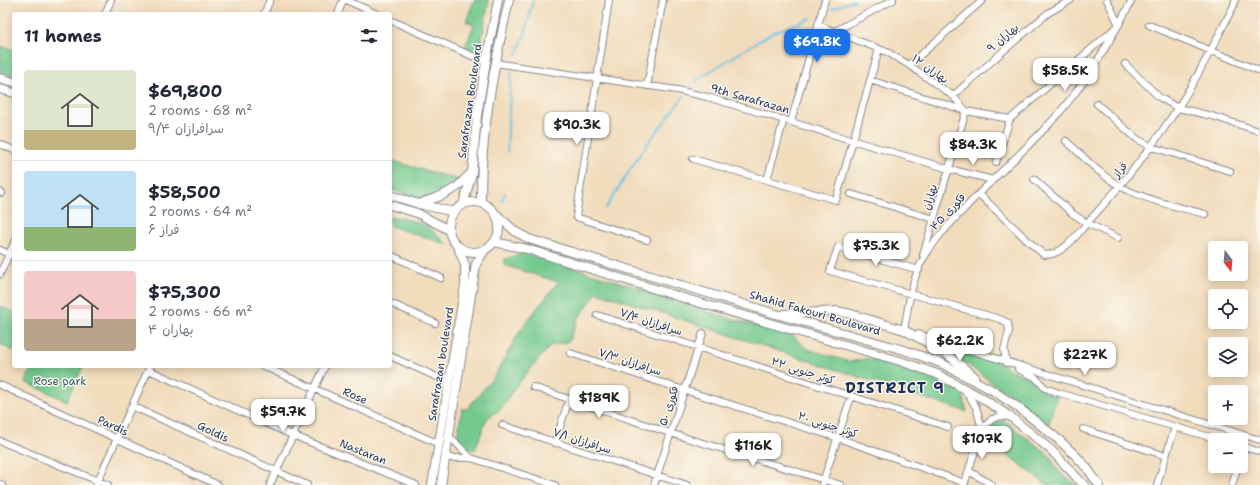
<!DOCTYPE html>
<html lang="en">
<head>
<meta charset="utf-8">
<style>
  :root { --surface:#fff; --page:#f2f2f3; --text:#1f2937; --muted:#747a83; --line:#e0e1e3; --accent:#1a73e8 }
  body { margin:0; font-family:"Shantell Sans","Playpen Sans Arabic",sans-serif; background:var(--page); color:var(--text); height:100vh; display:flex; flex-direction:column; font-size:15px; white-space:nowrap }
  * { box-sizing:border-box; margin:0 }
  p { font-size:13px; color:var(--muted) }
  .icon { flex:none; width:22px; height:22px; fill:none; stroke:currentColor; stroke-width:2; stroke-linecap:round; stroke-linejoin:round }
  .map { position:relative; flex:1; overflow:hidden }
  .drawer { position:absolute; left:12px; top:12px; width:380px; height:356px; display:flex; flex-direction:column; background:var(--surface); border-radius:4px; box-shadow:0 2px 10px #0003 }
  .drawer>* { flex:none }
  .needle { width:26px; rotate:164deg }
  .tools { position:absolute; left:1208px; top:241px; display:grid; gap:8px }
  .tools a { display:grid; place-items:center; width:40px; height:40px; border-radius:4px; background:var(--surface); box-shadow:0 2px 10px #0003; font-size:20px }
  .price { position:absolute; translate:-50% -34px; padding:0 9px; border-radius:8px; background:#fff; color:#222; font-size:13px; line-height:26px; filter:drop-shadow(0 1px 2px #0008) }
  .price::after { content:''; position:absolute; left:50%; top:24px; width:12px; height:9px; margin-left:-6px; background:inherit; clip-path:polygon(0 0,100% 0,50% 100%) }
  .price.on { background:var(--accent); color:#fff }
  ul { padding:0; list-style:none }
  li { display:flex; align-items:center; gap:12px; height:100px; padding:0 12px }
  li+li { border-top:1px solid var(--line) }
  li span { display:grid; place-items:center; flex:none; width:112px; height:80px; border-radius:4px; color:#555 }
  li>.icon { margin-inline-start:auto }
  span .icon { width:48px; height:48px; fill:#fffc; stroke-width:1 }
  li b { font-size:17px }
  h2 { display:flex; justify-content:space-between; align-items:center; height:48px; padding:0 12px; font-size:17px }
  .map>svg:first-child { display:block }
  .green { fill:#73c98e; stroke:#477c76 }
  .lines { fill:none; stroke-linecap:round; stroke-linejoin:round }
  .stream { stroke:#65c1e3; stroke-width:2 }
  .minor-casing { stroke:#86868d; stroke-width:8 }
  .major-casing { stroke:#86868d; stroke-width:10 }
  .minor { stroke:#fff; stroke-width:6 }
  .major { stroke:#fff; stroke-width:8 }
  .labels { text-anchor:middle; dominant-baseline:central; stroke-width:3; stroke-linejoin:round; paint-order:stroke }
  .street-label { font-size:11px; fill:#1b2f5e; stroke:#fbf7ec }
  .park-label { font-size:11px; fill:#355d6c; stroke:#fbf7ec }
  .district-label { font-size:15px; font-weight:bold; letter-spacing:1px; fill:#1b2f5e; stroke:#fbf7ec }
</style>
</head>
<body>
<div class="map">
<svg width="1260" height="485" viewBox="0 0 1260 485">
  <rect width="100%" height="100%" fill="#fbf7ec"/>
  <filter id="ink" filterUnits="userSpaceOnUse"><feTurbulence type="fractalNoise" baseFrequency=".025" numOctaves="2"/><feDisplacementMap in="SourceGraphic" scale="8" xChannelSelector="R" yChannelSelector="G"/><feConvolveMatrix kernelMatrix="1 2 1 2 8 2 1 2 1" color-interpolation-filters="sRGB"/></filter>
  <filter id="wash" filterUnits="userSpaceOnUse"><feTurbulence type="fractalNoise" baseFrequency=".012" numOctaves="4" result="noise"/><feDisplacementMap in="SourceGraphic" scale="16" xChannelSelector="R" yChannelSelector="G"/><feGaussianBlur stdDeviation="0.9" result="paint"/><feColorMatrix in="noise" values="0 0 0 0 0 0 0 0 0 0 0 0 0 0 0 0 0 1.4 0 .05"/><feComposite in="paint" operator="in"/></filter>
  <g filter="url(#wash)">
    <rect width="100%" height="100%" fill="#f1dcbc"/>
    <path class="green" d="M474 0H489L479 52 465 47 474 25 466 21Z
      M0 46 14 50V77L0 72Z
      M390 160 459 180 442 191 422 199 390 189Z
      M390 217H399L426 225 448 245 390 226Z
      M523 253 653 292 667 300 763 328 779 330 790 333 807 349 850 362 869 358 941 381 958 390 963 395 967 412 597 292 578 319 569 341 550 346 515 387 501 409 487 418 475 450 464 447 457 438 462 409H467L494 377 521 329 558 282 504 265 505 259Z
      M0 306 14 312V351L0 344Z
      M935 341 1000 362 1010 370 1031 378 1045 393 1057 396 1049 424Z
      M32 366H83L67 401 25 382Z
      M1004 420 1050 456 1056 468 1065 477 1074 482 1077 485H1047L984 437 988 425Z"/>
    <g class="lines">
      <path class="stream" d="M832 9 854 0
        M517 55 525 34 533 0
        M696 82 699 78 772 33 811 18
        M507 151 511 73
        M502 201 505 193
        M606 208 642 151 684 96"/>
    </g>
  </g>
  <g filter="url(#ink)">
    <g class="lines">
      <g class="minor-casing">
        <path id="minor" d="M346 0 377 14
          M609 0 576 217 647 240
          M105 14 111 0
          M264 14 270 0
          M338 14 343 0
          M390 20 486 62
          M818 25 887 52 909 65 953 96 966 111
          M1149 25 1260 71
          M835 31 893 0
          M495 63 677 90 707 97 949 169 993 180
          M1125 64 1159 97 1178 108 1212 116 1256 130
          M909 65 983 0
          M870 80 966 111 1010 119
          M647 86 663 0
          M953 96 1001 53 1048 13 1071 0
          M1097 104 1137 139 1152 147 1230 171
          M791 122 825 0
          M1066 141C1079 152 1091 166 1105 176 1132 198 1172 205 1205 214
          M0 144 14 150
          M693 159 767 180 784 119
          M996 162 1010 119 1119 25 1107 0
          M1034 179 1073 214 1087 223 1118 238
          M767 180 836 200 879 49
          M0 192 2 193
          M851 194 934 219
          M979 194 1027 240 1044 255C1064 255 1077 234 1089 221 1121 186 1151 149 1177 109 1199 76 1216 40 1234 5L1235 0
          M0 250 14 256
          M390 255 441 278
          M923 255 966 111
          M919 270 838 247 830 271 1000 319 1008 323 1009 331 1004 350 1007 363
          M0 274 14 243
          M390 303 435 323
          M597 315 948 427
          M907 331 904 330C908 308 911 283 921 263 933 240 951 223 969 204 996 176 1025 150 1052 121 1085 85 1109 43 1132 0
          M918 334 1260 440
          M570 353 684 390 838 438 965 483
          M390 356 437 377
          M263 366 439 444
          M1018 369 1035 377 1045 388 1059 393 1220 440
          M149 370 292 435 416 485
          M0 385 218 485
          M533 387 670 433 841 485
          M964 389 976 407 982 429
          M132 406 307 485
          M502 425 687 485
          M1083 429 1166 456
          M449 436 471 458
          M0 441 108 485
          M555 443 569 399
          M1241 446 1260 452
          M1241 456 1244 447
          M445 458H471L555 485
          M969 471 992 485
          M0 484 2 485
          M96 485 150 366
          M270 485 325 366
          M654 485 703 333
          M822 485 851 397
          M964 485 982 429 992 419 1001 416 1009 417
          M1157 485 1175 427
          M1232 485 1238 466"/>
      </g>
      <g class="major-casing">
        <path id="major" d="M0 78 14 82
          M0 89 14 93
          M390 195 419 204 454 212
          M449 227a25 25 0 1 1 50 0a25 25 0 1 1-50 0Z
          M481 203C480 135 494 67 509 0
          M419 204 443 195 457 187 471 173
          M390 205 417 213 449 230
          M463 205 472 173 477 116 486 62 498 0
          M496 214 516 232 529 239 776 314 904 350 941 363 992 390 1019 408 1059 440 1076 456 1087 468 1099 485
          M494 242 527 249 690 300 900 361 937 374 982 398 1012 418 1051 450 1084 485
          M785 314 837 311 851 314 904 330 943 351 974 376
          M432 485 465 285V265L458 247
          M441 485 476 264 485 250"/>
      </g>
      <use href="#minor" class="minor"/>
      <use href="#major" class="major"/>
    </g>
  </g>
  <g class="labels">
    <g class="street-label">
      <text transform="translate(1003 38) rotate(-40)">بهاران ۹</text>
      <text transform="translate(930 69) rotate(35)">بهاران ۱۲</text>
      <text transform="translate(750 99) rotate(16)">9th Sarafrazan</text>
      <text transform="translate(470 101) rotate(-82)">Sarafrazan Boulevard</text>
      <text transform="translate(1120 170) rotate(-52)">فراز</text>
      <text transform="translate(930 197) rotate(-73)">بهاران</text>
      <text transform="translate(948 212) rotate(-47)">فکوری ۴۵</text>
      <text transform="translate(815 313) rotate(16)">Shahid Fakouri Boulevard</text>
      <text transform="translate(651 322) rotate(18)">سرافرازان ۷/۴</text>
      <text transform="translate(630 362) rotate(18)">سرافرازان ۷/۳</text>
      <text transform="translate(441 364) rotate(-81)">Sarafrazan boulevard</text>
      <text transform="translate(803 371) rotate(18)">کوثر جنوبی ۲۲</text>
      <text transform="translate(355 396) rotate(24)">Rose</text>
      <text transform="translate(669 406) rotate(-72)">فکوری ۵۰</text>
      <text transform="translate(828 425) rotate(18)">کوثر جنوبی ۲۰</text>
      <text transform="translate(113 426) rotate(25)">Pardis</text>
      <text transform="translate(213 432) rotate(25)">Goldis</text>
      <text transform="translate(582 441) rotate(18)">سرافرازان ۷/۱</text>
      <text transform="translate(363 452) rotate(22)">Nastaran</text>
    </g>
    <g class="park-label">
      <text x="60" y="381">Rose park</text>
    </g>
    <g class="district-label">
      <text x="895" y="388">DISTRICT 9</text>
    </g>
  </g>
</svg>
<div class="tools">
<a><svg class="needle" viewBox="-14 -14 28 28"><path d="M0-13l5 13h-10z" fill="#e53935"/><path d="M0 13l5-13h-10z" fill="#747a83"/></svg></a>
<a><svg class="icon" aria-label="locate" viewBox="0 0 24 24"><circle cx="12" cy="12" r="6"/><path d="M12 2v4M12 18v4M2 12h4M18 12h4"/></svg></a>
<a><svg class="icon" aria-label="layers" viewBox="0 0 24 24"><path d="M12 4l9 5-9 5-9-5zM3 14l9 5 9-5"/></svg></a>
<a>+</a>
<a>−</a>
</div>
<b class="price on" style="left:817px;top:63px">$69.8K</b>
<b class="price" style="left:1065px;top:92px">$58.5K</b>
<b class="price" style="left:577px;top:146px">$90.3K</b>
<b class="price" style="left:973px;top:166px">$84.3K</b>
<b class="price" style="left:876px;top:267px">$75.3K</b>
<b class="price" style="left:960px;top:362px">$62.2K</b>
<b class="price" style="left:1085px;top:376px">$227K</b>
<b class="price" style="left:599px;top:419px">$189K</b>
<b class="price" style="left:283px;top:433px">$59.7K</b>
<b class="price" style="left:982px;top:460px">$107K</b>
<b class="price" style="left:753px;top:467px">$116K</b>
<section class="drawer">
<h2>11 homes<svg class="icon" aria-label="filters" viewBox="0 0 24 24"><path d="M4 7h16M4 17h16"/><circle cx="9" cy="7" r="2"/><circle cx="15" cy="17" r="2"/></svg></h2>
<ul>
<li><span style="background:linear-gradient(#dfe7d0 75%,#c2b280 0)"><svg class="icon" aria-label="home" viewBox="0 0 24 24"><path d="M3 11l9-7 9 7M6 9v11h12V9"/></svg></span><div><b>$69,800</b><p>2 rooms · 68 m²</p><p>سرافرازان ۹/۴</p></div></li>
<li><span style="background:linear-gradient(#bfe0f5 70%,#8fb573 0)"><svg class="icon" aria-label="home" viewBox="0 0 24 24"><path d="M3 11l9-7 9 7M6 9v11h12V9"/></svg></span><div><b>$58,500</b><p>2 rooms · 64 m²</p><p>فراز ۶</p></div></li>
<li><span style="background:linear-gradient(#f6c9c9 60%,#b9a48a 0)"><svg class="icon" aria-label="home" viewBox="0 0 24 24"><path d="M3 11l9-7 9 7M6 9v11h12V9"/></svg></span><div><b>$75,300</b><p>2 rooms · 66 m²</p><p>بهاران ۴</p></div></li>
</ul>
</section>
</div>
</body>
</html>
